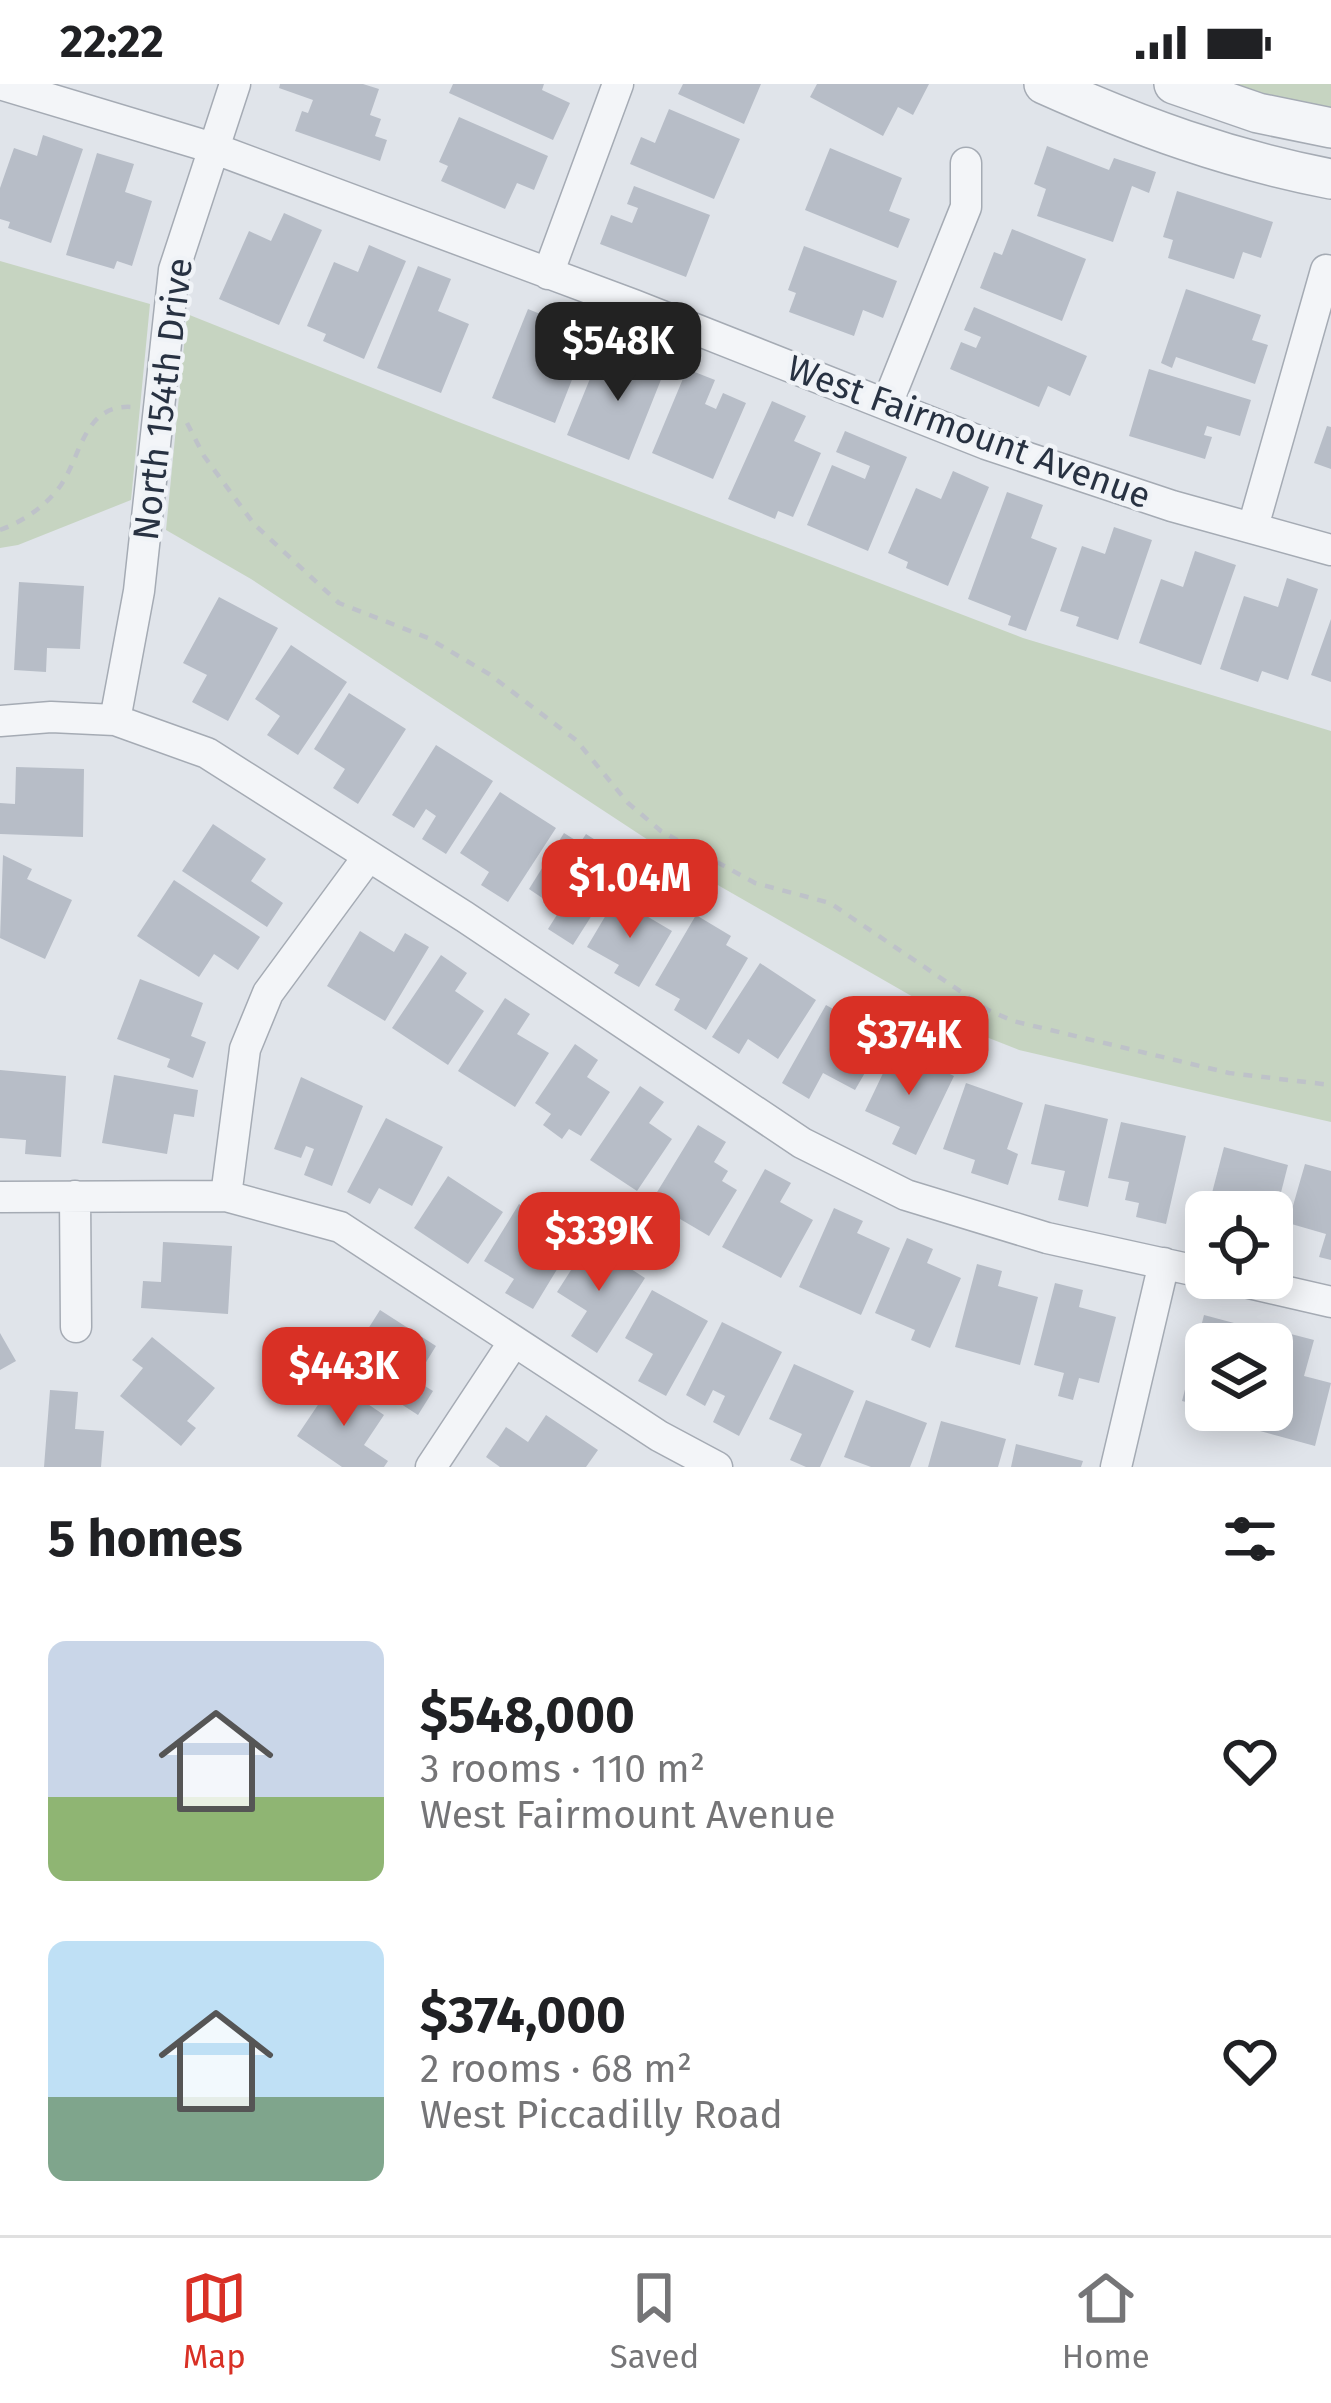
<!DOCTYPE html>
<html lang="en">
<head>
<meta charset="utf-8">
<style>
  :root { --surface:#fff; --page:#f2f2f2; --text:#202124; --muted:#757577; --line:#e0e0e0; --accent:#d93025 }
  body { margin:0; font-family:"Fira Sans",sans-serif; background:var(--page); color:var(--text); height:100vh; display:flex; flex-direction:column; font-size:45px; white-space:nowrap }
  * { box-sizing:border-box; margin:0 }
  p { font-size:39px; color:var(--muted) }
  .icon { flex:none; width:66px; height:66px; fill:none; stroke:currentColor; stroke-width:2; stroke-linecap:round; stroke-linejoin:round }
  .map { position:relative; height:1383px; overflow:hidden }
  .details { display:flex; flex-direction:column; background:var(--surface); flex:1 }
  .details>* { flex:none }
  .buttons { position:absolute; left:1185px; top:1107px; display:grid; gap:24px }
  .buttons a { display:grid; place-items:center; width:108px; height:108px; border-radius:18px; background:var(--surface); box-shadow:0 6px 30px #0003; font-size:60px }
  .price { position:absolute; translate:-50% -102px; padding:0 27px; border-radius:24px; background:var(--accent); color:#fff; font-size:39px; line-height:78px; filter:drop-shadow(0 3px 6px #0008) }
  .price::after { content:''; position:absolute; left:50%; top:72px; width:36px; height:27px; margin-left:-18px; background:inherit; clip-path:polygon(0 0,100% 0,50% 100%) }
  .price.on { background:#222; color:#fff }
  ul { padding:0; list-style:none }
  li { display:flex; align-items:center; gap:36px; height:300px; padding:0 48px }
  li span { display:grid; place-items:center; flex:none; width:336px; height:240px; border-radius:18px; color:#555 }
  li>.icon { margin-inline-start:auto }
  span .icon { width:144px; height:144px; fill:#fffc; stroke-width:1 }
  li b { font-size:51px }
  h2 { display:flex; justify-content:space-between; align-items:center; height:144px; padding:0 48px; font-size:51px }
  .status { display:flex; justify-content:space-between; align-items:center; height:84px; padding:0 60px; background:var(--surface); direction:ltr }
  .status svg { height:33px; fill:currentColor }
  .tab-bar { display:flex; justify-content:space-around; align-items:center; height:168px; border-top:3px solid var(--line); background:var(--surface); font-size:33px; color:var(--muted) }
  .tab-bar a { display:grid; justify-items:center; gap:6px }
  .tab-bar .on { color:var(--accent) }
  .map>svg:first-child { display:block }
  .green { fill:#c6d4c1 }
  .building { fill:#b7bdc7 }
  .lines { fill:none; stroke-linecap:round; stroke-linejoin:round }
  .minor-casing { stroke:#a5abb4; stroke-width:33 }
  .tertiary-casing { stroke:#a5abb4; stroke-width:42 }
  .path { stroke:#bec2c9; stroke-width:4.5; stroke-dasharray:9 9; stroke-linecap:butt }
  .minor { stroke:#f3f5f8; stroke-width:30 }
  .tertiary { stroke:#f3f5f8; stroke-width:39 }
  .labels { text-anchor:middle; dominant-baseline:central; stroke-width:9; stroke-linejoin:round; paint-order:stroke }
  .street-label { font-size:36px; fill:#283242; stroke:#f0f3f7 }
</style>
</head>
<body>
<div class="status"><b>22:22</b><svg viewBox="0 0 49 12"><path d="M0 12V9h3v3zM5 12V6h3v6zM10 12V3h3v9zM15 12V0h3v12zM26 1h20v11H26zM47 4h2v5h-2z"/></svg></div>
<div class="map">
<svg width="1331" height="1383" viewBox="0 0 1331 1383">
  <rect width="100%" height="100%" fill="#e0e4ea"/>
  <path class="green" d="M1216 0H1331V30Z
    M0 177 150 220 131 416 18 461 0 464Z
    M187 230 456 337 1023 554 1331 647V1038L1019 966 976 949 709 796 251 495 166 446Z"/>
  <path class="building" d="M280 0H363L379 5 370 31 381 35 375 52 387 56 380 77 295 47 302 27 308 29 313 16 279 4Z
    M453 0H544L542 6 570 19 553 56 449 9Z
    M683 0H761L744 40 678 10Z
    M817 0H929L913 31 898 23 883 52 810 13Z
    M669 25 740 55 714 115 630 80 641 53 655 59Z
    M459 33 548 72 534 106 517 99 505 125 441 97 448 82 439 78Z
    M43 51 83 65 51 159 8 144 10 138 0 135V104L14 64 37 72Z
    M1047 62 1109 86 1114 74 1156 88 1149 109 1132 102 1113 158 1037 132 1046 105 1034 100Z
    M830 64 902 94 889 127 910 135 898 164 805 126Z
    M97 69 134 80 125 108 152 117 132 182 117 177 114 185 66 171Z
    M634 102 710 131 686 193 600 160 611 131 632 139 638 124 627 120Z
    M1177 107 1273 138 1261 174 1243 168 1234 195 1168 174 1173 156 1163 153Z
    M284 129 322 146 279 241 219 215 249 147 271 157Z
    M1012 145 1086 175 1062 237 980 204 994 168 1002 171Z
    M369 161 406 177 364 275 323 257 326 250 307 242 334 178 358 188Z
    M804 162 897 197 883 234 863 226 854 252 789 228 796 209 788 206Z
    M418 182 451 195 438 227 469 240 441 309 377 284Z
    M1186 205 1261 231 1252 256 1268 261 1255 300 1176 273 1172 284 1161 279Z
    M974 223 1087 272 1070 312 1048 302 1039 323 950 285 961 258 976 264 981 253 964 246Z
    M528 225 589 250 581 271 564 264 557 281 575 288 555 339 492 314Z
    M632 263 668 278 629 376 567 351 596 280 621 290Z
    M687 285 715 296 705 320 716 325 723 309 746 319 713 395 652 369Z
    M1149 285 1251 316 1240 352 1207 342 1204 351 1212 353 1205 375 1129 352Z
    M772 317 806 332 794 357 821 369 793 433 778 427 775 435 728 415Z
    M1327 342 1331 343V385L1314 379Z
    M845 347 907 373 868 467 807 441 832 381 865 395 870 382 836 368Z
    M953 387 989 403 948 502 906 484 908 478 888 469 916 404 941 415Z
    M1007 408 1043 421 1031 454 1057 464 1026 547 1008 541 1011 532 968 515Z
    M1114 443 1152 456 1118 556 1076 542 1079 533 1060 527 1082 462 1105 470Z
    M1195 467 1236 481 1201 581 1139 559 1161 495 1183 503Z
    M1287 494 1318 505 1288 596 1262 587 1258 598 1220 585 1244 512 1278 523Z
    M19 498 84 502 80 565 47 564 46 588 14 586Z
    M219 513 278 544 228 637 192 618 207 591 183 579Z
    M1331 535V598L1311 591Z
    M291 561 347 598 298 671 267 651 280 632 255 615Z
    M349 609 406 645 358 720 333 704 345 685 314 665Z
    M436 661 493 697 446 770 422 755 436 732 426 725 414 744 392 731Z
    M16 683 84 685 83 753 0 750V719L15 720Z
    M500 708 556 744 508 818 481 801 489 788 460 769Z
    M213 740 266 775 251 797 283 819 267 843 182 787Z
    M564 749 580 759 586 750 627 776 573 861 548 845 560 826 529 805Z
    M3 771 32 785 27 795 72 816 45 875 0 854Z
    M174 796 260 853 238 886 214 870 199 893 137 852Z
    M616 814 672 847 639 903 614 889 619 881 587 863Z
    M696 831 731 852 726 861 748 874 706 946 674 926 680 915 655 901Z
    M360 847 394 868 405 849 429 863 385 937 327 902Z
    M441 871 467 889 455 907 484 927 448 981 392 944Z
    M760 879 816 916 778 975 748 955 739 970 712 953Z
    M140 895 203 919 191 952 206 958 193 994 167 983 170 975 117 955Z
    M505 914 530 930 517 950 549 969 515 1023 458 987Z
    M826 921 885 954 855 1006 823 989 809 1015 782 999Z
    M575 960 598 976 587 993 610 1008 581 1052 569 1045 562 1055 543 1041 551 1030 535 1019Z
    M895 964 954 992 916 1071 892 1060 900 1043 865 1027Z
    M0 986 66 992 61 1073 25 1070 26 1056 0 1054Z
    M114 991 198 1006 194 1033 174 1030 167 1070 102 1059Z
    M301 993 363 1022 332 1102 304 1091 314 1065 306 1062 301 1074 274 1065Z
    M966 999 1023 1019 1007 1065 1018 1070 1008 1101 971 1089 975 1076 943 1065Z
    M640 1002 664 1018 649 1039 672 1055 637 1107 590 1076Z
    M1045 1020 1108 1035 1088 1123 1058 1116 1065 1087 1031 1080Z
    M386 1034 443 1063 412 1122 379 1104 370 1120 347 1108Z
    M1121 1038 1186 1052 1166 1140 1136 1133 1139 1119 1125 1116 1129 1098 1108 1094Z
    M698 1041 726 1058 714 1078 728 1087 722 1097 737 1106 709 1152 651 1118Z
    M1224 1063 1288 1081 1276 1128H1207Z
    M1305 1080 1331 1087V1176L1319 1173 1326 1150 1288 1139Z
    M765 1085 791 1099 780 1118 813 1136 781 1194 722 1163Z
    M448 1092 503 1128 468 1180 414 1144Z
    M519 1120 576 1154 533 1225 505 1209 514 1195 484 1177Z
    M834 1124 863 1137 857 1149 890 1164 861 1231 799 1203Z
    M907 1154 933 1165 927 1179 961 1194 930 1264 911 1256 915 1246 875 1229Z
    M163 1158 232 1162 228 1230 141 1224 143 1197 161 1198Z
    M589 1158 645 1194 597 1269 571 1252 587 1227 557 1208Z
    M977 1180 1002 1187 998 1202 1038 1213 1020 1281 955 1263Z
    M1055 1199 1083 1206 1079 1223 1116 1233 1099 1299 1079 1294 1073 1316 1058 1312 1064 1289 1034 1281Z
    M652 1206 708 1237 666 1312 638 1297 653 1270 625 1254Z
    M380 1226 436 1262 415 1296 433 1307 418 1331 344 1283Z
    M1204 1231 1234 1239 1230 1255 1243 1258 1206 1260V1323L1182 1317Z
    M722 1238 782 1268 739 1352 713 1338 725 1312 713 1306 705 1322 686 1311Z
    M0 1249 16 1277 0 1286Z
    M1287 1249 1314 1256 1304 1292 1331 1299 1315 1362 1260 1347 1266 1326H1272V1304Z
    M152 1253 215 1304 187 1337 196 1344 181 1362 120 1312 143 1284 132 1276Z
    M794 1280 854 1307 820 1383H806L790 1376 802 1350 769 1335Z
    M334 1297 384 1331 364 1361 388 1377 384 1383H342L297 1352Z
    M50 1306 78 1308 75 1345 104 1347 101 1383H44Z
    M866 1316 927 1339 910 1383H871L844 1373Z
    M546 1331 598 1366 586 1383H500L486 1373 506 1343 528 1358Z
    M941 1337 1006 1355 998 1383H928Z
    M1016 1360 1083 1377 1081 1383H1011Z"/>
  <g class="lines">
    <g class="minor-casing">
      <path id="minor" d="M0 0 213 64 634 221 986 360 1172 422 1331 466
        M548 190 618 0
        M887 320 966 123V79
        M1253 443 1326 186
        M115 636 139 507 174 186 235 0
        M0 637 51 633 115 636 207 669 465 833 802 1059 906 1111 1047 1154 1206 1189
        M75 1112 76 1243
        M226 1112 245 965 268 909 368 773
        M0 1113 226 1112 340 1143 659 1352 717 1383
        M1227 1194 1331 1218
        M431 1383 513 1259
        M1116 1383 1164 1179"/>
    </g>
    <g class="tertiary-casing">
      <path id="tertiary" d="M1044 0C1140 43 1228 75 1331 95
        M1174 0 1258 29 1331 44"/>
    </g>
    <path class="path" d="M187 339 204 372 254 440 339 519 428 554 489 590 576 656 628 719 661 747 755 799 830 819 988 926 1013 937 1229 989 1331 1001
      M0 446C24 437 46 422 61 401 82 370 84 320 132 323"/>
    <use href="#minor" class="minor"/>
    <use href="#tertiary" class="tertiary"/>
  </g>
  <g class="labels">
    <g class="street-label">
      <text transform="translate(163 315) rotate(-83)">North 154th Drive</text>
      <text transform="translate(969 348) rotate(20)">West Fairmount Avenue</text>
    </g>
  </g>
</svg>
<div class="buttons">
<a><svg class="icon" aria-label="locate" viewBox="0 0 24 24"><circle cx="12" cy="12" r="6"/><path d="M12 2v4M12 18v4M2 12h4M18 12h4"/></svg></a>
<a><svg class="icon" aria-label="layers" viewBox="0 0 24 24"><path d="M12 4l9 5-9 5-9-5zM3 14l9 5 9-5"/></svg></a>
</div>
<b class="price on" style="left:618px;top:320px">$548K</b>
<b class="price" style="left:630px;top:857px">$1.04M</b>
<b class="price" style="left:909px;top:1014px">$374K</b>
<b class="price" style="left:599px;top:1210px">$339K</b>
<b class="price" style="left:344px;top:1345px">$443K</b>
</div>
<section class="details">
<h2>5 homes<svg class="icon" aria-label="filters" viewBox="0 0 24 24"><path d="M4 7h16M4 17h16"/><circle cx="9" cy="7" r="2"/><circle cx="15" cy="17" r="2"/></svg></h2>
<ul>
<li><span style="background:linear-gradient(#c9d6e8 65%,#8fb573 0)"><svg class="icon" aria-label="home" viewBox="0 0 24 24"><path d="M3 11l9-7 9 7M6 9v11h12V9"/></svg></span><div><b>$548,000</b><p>3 rooms · 110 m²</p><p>West Fairmount Avenue</p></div><svg class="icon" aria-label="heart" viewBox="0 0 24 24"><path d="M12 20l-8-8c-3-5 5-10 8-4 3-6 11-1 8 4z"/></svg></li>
<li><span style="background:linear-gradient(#bfe0f5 65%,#7fa58c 0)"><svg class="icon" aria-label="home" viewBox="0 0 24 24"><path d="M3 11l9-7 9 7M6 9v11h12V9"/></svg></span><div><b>$374,000</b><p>2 rooms · 68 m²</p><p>West Piccadilly Road</p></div><svg class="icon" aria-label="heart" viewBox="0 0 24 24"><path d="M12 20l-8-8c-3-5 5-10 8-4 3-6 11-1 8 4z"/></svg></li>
</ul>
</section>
<nav class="tab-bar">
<a class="on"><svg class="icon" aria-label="map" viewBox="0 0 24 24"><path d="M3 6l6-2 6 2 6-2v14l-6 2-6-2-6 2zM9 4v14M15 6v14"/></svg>Map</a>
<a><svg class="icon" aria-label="saved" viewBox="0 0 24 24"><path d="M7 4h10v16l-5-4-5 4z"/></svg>Saved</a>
<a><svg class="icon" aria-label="home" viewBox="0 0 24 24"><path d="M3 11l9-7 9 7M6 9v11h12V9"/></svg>Home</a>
</nav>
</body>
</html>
